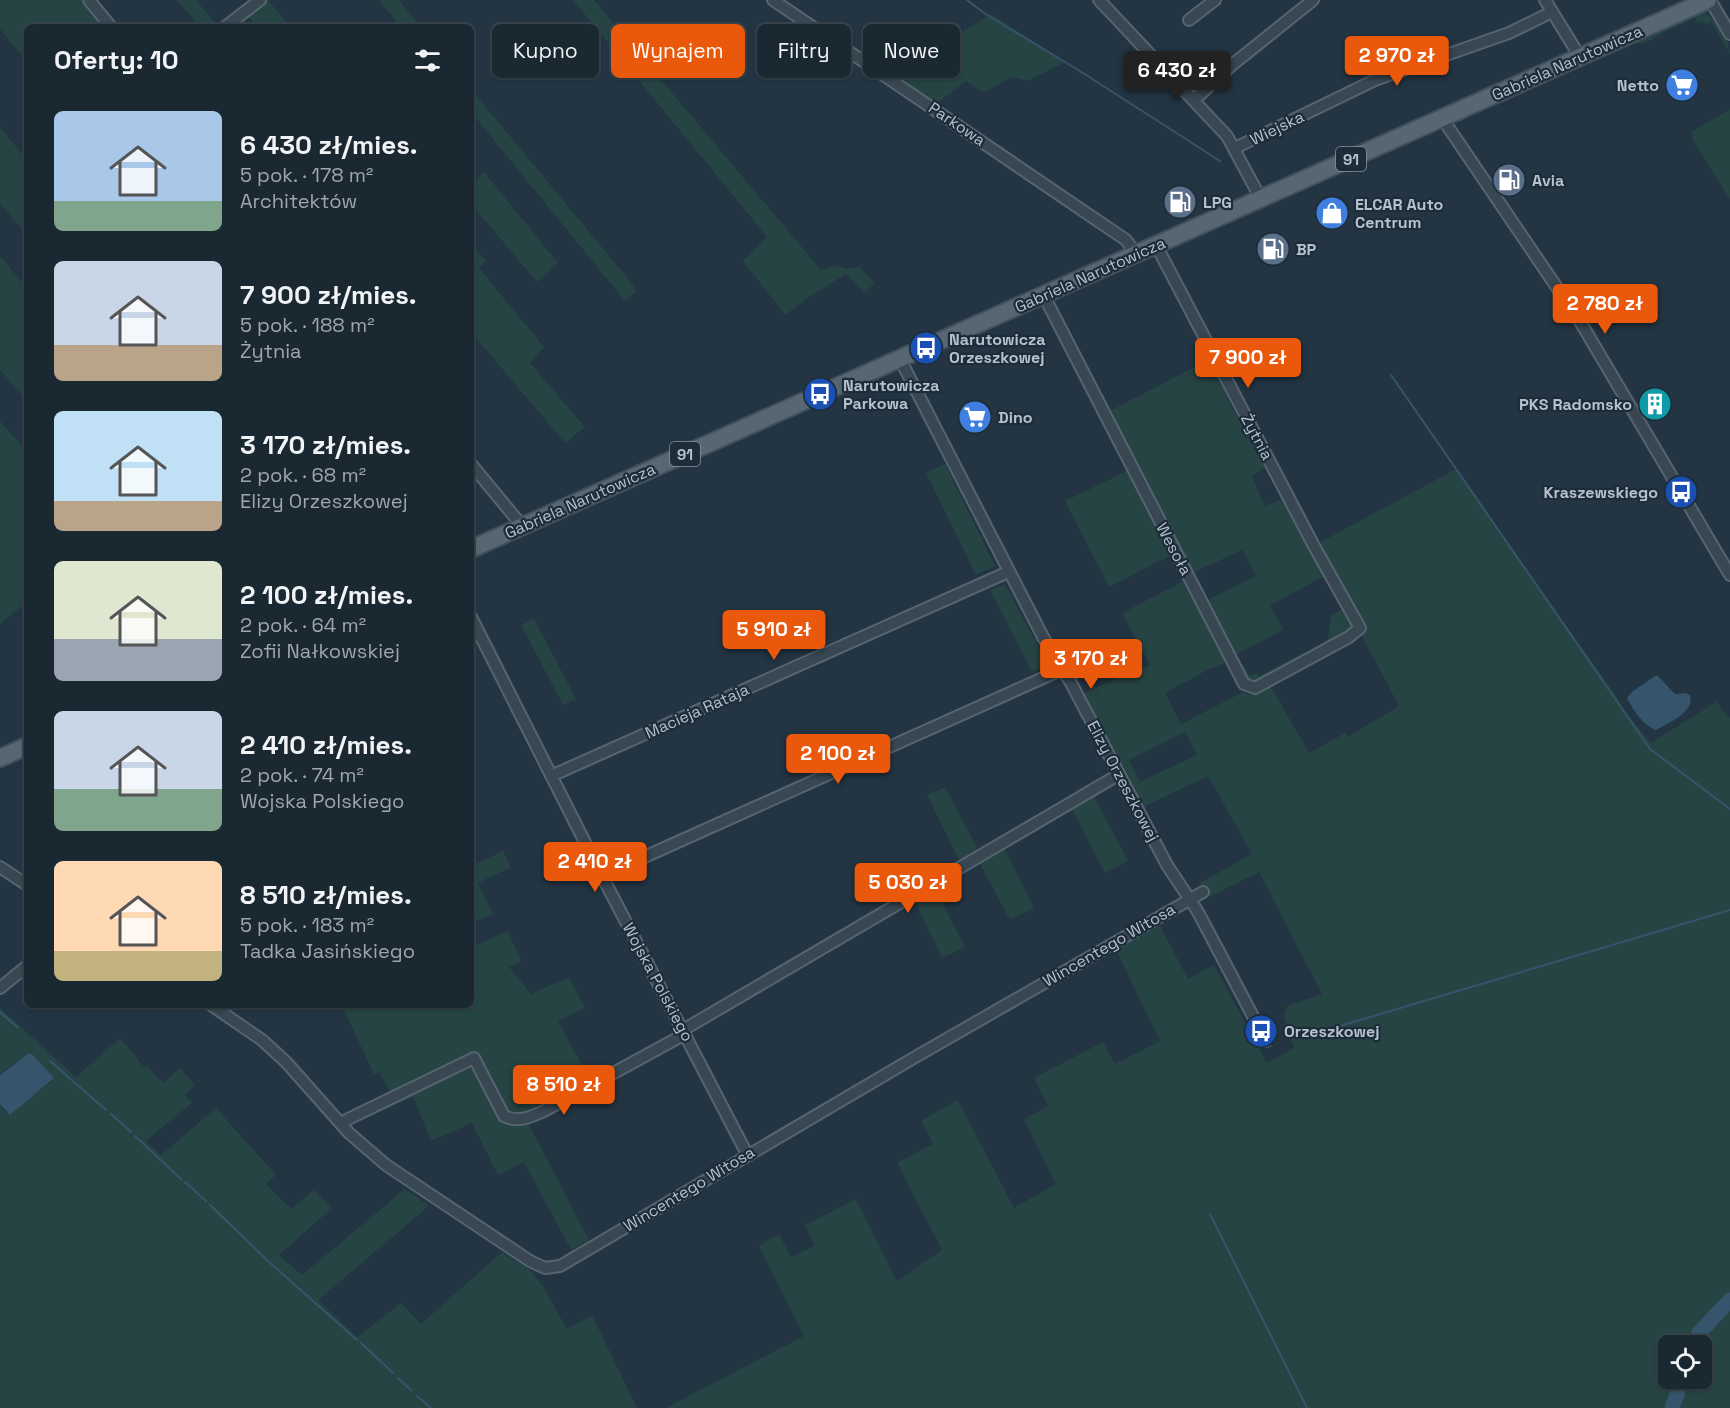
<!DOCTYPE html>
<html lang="pl">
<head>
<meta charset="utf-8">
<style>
  :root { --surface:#1a2832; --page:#27343e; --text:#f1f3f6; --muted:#9fa6ac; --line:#38444d; --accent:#ea580c }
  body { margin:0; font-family:"Space Grotesk",sans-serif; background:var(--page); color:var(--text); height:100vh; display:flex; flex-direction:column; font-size:22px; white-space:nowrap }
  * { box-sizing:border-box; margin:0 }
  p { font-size:20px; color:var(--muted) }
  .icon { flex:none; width:33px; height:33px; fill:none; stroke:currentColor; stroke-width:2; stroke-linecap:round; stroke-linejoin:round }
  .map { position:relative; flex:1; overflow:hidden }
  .details { position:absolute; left:24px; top:24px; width:450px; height:984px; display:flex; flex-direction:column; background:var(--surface); border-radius:9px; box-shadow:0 2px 4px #0004,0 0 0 2px var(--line) }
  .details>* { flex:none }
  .top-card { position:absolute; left:492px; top:24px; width:570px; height:54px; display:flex; gap:12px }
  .buttons { position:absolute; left:1658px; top:1335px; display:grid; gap:12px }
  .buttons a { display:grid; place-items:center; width:54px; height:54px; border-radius:9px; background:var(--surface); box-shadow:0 2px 4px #0004,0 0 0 2px var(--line); font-size:30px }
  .price { position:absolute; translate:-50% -51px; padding:0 14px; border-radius:6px; background:var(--accent); color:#fff; font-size:20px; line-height:39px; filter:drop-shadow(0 2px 3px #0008) }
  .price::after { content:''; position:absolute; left:50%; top:36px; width:18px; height:14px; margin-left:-9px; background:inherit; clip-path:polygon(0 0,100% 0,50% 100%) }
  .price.selected { background:#222; color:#fff }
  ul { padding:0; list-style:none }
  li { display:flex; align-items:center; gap:18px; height:150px; padding:0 30px }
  li span { display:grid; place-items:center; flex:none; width:168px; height:120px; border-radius:9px; color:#555 }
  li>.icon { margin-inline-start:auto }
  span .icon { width:72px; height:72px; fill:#fffc; stroke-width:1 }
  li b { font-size:26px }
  h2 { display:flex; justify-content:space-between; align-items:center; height:72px; padding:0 30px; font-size:26px }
  .pill { padding:0 21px; border-radius:9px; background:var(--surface); box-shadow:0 2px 4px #0004,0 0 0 2px var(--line); font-size:21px; line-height:54px }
  .pill.selected { background:var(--accent); color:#fff }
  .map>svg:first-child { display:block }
  .green { fill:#264443; fill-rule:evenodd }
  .water { fill:#36546b }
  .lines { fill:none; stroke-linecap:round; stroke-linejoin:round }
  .stream { stroke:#36546b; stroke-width:2 }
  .river { stroke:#36546b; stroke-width:15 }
  .street-casing { stroke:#566470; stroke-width:14 }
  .primary-casing { stroke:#42505c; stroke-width:20 }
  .street { stroke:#384752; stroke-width:10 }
  .primary { stroke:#566672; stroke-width:16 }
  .labels { text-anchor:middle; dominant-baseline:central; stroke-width:4.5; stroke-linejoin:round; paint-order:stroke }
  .shield { fill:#1d2c38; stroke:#8794a0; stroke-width:1.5 }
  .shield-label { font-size:15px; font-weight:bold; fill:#b5c1cc }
  .street-label { font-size:16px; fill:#b5c1cc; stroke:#1d2c38 }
  .poi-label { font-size:16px; font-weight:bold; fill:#b5c1cc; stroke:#1d2c38; text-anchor:start }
</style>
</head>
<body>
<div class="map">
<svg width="1730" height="1408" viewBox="0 0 1730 1408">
  <rect width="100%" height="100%" fill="#233543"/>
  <path class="green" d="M0 0H84L107 27H27V62L0 29Z
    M177 0H196L215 23 211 27H200Z
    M268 0 290 27H256L248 16Z
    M379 0H399L421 27H401Z
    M573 0H594L821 270 834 265 846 269 859 267 875 283 864 293 846 274 812 295 785 315 743 261 767 237Z
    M1702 12C1715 16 1730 41 1730 54L1711 22 1706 25 1703 21 1698 23 1695 18 1666 31 1646 43H1635Z
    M991 14 1065 62 1027 81 1011 77 984 93 966 81 936 104 895 75Z
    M471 89 629 280 637 291 625 301 471 112Z
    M1730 109V199L1694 142 1691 132Z
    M0 127 27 160V234L0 204Z
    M484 172 558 263 537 282 471 204V184Z
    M471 243 486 261 479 268 544 347 530 363 585 427 565 443 471 332Z
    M0 256 27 288V401L0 370Z
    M1210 359 1229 402 1265 468 1252 476 1265 507 1283 498 1325 576 1270 605 1283 630 1237 654 1231 651 1207 605 1208 600 1256 576 1242 550 1195 572 1186 563 1141 477 1110 411Z
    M0 421 27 452V602L0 624Z
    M945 464 995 566 976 575 926 473Z
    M1456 469 1616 696 1623 709 1651 743 1716 702 1730 718V1408H666L804 1336 759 1246 779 1234 791 1257 815 1246 805 1225 856 1199 897 1281 942 1250 897 1163 933 1144 921 1121 958 1100 1014 1208 1056 1184 1024 1119 1048 1106 1034 1078 1103 1042 1115 1064 1160 1041 1115 948 1158 922 1188 979 1214 965 1267 1063 1294 1048 1284 1015 1287 1006 1322 994 1259 872 1209 897 1200 883 1252 854 1208 776 1143 807 1081 694 1150 665 1122 613 1184 581 1226 661 1216 668 1213 667 1165 693 1181 724 1243 692 1249 695 1270 685 1309 753 1345 733 1348 737 1399 706 1362 636C1365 608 1342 587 1329 565 1325 558 1323 550 1321 542ZM1185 732 1197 755 1140 782 1129 760ZM1668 1346H1701V1378H1668Z
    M1129 470 1171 555 1109 587 1065 501Z
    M1005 584 1048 665 1032 672 990 590Z
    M1346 608 1355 625 1350 632 1256 683 1247 682 1239 666 1243 664 1250 676 1257 673 1259 676 1328 640 1331 615Z
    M534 619 576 699 563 705 521 625Z
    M945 787 979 851 960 862 927 795Z
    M1094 796 1128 861 1105 873 1072 809Z
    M1005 849 1034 908 1010 920 980 864Z
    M503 851 511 867 478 883 493 914 471 923V866Z
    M935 889 965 947 942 958 915 902Z
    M508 931 521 961 509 967 531 994 569 977 585 1008 558 1021 591 1082 525 1117 589 1240 571 1250 524 1162 498 1175 472 1123 431 1141 413 1097 354 1123 345 1114 390 1092 380 1072 374 1075 342 1005H471V947Z
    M0 1008 76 1077 120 1038 144 1067 147 1066 163 1083 180 1068 195 1085 185 1095 192 1103 146 1141 161 1155 216 1108 276 1175 266 1184 291 1209 314 1190 332 1208 279 1255 302 1275 405 1189 429 1206 318 1300 357 1337 401 1303 421 1324 502 1252 531 1271 544 1288 567 1329 592 1315 637 1408H0V1104L7 1114 52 1081 16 1061 0 1075Z"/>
  <path class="water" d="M1657 675 1675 694 1685 693 1690 695C1695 713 1669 722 1656 730 1644 726 1633 710 1627 698L1633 691Z
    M28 1054H32L54 1078 10 1115 0 1104V1075Z"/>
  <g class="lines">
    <path class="stream" d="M967 0 984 13 1083 73 1220 161
      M1391 375 1650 749 1730 809
      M0 1012 17 1027
      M1303 1037 1730 910
      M50 1061 106 1110
      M111 1114 131 1132
      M135 1136 181 1179
      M185 1182 206 1201
      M210 1205 268 1261 357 1340
      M1210 1214 1307 1408
      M361 1343 393 1373
      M398 1378 411 1390
      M417 1396 431 1408"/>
    <path class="river" d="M1695 1346 1699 1333 1730 1300
      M1672 1408 1683 1378"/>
    <g class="street-casing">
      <path id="street" d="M89 0 111 27
        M773 0 1126 240 1136 254
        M1099 0 1227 136 1261 199
        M1545 0 1580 57
        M1710 0 1730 34
        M1189 20 1215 0
        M225 27 260 0
        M1194 100 1232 65 1313 0
        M1442 118 1581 323 1730 575
        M1235 148 1375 80 1509 33 1552 12
        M1044 296 1244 684 1255 688 1349 637 1360 628 1314 546 1156 245
        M900 359 1043 637 1071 683 1167 865 1198 912 1266 1041
        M471 464 518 521 521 527
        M471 617 602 876 747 1154
        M551 776 1008 572
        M0 867 27 885
        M602 876 1063 669
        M0 988 27 966
        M211 1005 262 1040 286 1062 349 1133 386 1165 530 1261 545 1268 560 1266 917 1056 1203 892
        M683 1030 1118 775
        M340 1123 474 1058 504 1116C518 1123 531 1117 544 1111L685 1034"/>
    </g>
    <g class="primary-casing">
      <path id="primary" d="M471 549 1708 0
        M0 758 27 746"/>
    </g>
    <use href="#street" class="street"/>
    <use href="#primary" class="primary"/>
  </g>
  <defs>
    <g id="supermarket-disc" transform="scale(1.725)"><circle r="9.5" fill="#3f7fe0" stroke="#1d2c38"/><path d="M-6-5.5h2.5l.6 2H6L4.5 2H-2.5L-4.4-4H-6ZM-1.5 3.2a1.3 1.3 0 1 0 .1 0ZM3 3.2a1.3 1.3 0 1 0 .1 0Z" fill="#fff"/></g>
    <g id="fuel-disc" transform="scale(1.725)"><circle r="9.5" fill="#5c6f8a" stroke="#1d2c38"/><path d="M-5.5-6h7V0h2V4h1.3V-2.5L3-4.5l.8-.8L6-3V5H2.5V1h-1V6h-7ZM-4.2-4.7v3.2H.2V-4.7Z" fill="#fff"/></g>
    <g id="shop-disc" transform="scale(1.725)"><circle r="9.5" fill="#3f7fe0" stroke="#1d2c38"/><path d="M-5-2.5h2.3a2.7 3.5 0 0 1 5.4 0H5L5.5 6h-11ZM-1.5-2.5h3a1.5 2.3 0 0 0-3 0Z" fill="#fff"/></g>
    <g id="bus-disc" transform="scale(1.725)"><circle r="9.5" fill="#1a4fb4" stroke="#1d2c38"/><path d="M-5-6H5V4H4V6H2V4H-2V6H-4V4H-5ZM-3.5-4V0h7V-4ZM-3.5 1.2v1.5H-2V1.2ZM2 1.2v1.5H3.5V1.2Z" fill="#fff"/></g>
    <g id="building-disc" transform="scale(1.725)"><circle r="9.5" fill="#0f9aa8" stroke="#1d2c38"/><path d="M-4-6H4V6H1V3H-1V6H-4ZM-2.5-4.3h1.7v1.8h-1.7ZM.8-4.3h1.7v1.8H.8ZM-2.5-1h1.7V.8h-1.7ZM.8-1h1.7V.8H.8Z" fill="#fff"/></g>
  </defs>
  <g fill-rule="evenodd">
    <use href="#supermarket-disc" x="1682" y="85"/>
    <use href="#fuel-disc" x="1509" y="180"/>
    <use href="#fuel-disc" x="1180" y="202"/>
    <use href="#shop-disc" x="1332" y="213"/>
    <use href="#fuel-disc" x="1273" y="249"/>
    <use href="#bus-disc" x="926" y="348"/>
    <use href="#bus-disc" x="820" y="394"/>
    <use href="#building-disc" x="1655" y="404"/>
    <use href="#supermarket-disc" x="975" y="417"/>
    <use href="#bus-disc" x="1681" y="492"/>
    <use href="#bus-disc" x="1261" y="1031"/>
  </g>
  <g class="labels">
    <g class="shield">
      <rect x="1336" y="147" width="30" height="24" rx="4.5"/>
      <rect x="670" y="442" width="30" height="24" rx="4.5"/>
    </g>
    <g class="shield-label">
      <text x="1351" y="159">91</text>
      <text x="685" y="454">91</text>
    </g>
    <g class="street-label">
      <text transform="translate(1567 63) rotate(-24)">Gabriela Narutowicza</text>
      <text transform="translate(957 124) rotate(34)">Parkowa</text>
      <text transform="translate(1277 128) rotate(-26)">Wiejska</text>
      <text transform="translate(1090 275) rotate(-24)">Gabriela Narutowicza</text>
      <text transform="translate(1257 437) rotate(62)">Żytnia</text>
      <text transform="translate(580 501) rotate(-24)">Gabriela Narutowicza</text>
      <text transform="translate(1174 549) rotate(62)">Wesoła</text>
      <text transform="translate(697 711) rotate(-24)">Macieja Rataja</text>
      <text transform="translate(1123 781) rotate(62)">Elizy Orzeszkowej</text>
      <text transform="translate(1109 945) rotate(-30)">Wincentego Witosa</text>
      <text transform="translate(658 982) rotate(62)">Wojska Polskiego</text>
      <text transform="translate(689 1189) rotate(-31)">Wincentego Witosa</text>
    </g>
    <g class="poi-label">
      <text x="1659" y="85" text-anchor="end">Netto</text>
      <text x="1532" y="180">Avia</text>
      <text x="1203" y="202">LPG</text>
      <text x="1355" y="204">ELCAR Auto<tspan x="1355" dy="18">Centrum</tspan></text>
      <text x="1296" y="249">BP</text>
      <text x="949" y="339">Narutowicza<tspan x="949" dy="18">Orzeszkowej</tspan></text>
      <text x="843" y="385">Narutowicza<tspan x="843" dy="18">Parkowa</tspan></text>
      <text x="1632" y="404" text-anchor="end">PKS Radomsko</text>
      <text x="998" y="417">Dino</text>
      <text x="1658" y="492" text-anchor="end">Kraszewskiego</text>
      <text x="1284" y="1031">Orzeszkowej</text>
    </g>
  </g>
</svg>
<div class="buttons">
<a><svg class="icon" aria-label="locate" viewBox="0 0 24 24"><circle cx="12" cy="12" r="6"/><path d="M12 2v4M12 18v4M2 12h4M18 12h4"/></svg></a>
</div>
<b class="price" style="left:1397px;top:87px">2 970 zł</b>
<b class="price selected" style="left:1177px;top:102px">6 430 zł</b>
<b class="price" style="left:1605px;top:335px">2 780 zł</b>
<b class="price" style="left:1248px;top:389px">7 900 zł</b>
<b class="price" style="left:774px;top:661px">5 910 zł</b>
<b class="price" style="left:1091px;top:690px">3 170 zł</b>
<b class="price" style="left:838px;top:785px">2 100 zł</b>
<b class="price" style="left:595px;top:893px">2 410 zł</b>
<b class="price" style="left:908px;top:914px">5 030 zł</b>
<b class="price" style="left:564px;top:1116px">8 510 zł</b>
<div class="top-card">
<a class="pill">Kupno</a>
<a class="pill selected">Wynajem</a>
<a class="pill">Filtry</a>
<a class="pill">Nowe</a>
</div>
<section class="details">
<h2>Oferty: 10<svg class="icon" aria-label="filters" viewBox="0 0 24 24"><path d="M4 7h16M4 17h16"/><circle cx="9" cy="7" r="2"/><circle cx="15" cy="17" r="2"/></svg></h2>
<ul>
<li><span style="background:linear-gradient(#a9c7e8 75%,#7fa58c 0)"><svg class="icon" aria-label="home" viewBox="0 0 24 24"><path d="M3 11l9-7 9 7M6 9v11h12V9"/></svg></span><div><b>6 430 zł/mies.</b><p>5 pok. · 178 m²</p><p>Architektów</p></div></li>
<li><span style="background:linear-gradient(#c9d6e8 70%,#b9a48a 0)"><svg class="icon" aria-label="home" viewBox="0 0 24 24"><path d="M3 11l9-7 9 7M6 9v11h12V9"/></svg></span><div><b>7 900 zł/mies.</b><p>5 pok. · 188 m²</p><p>Żytnia</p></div></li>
<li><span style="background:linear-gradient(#bfe0f5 75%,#b9a48a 0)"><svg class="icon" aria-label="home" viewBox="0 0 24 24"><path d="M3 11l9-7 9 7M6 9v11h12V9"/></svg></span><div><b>3 170 zł/mies.</b><p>2 pok. · 68 m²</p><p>Elizy Orzeszkowej</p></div></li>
<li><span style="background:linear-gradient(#dfe7d0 65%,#9aa5b1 0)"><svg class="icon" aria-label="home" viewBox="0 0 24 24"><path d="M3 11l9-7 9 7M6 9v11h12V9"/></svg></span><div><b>2 100 zł/mies.</b><p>2 pok. · 64 m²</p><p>Zofii Nałkowskiej</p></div></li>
<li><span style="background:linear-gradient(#c9d6e8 65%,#7fa58c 0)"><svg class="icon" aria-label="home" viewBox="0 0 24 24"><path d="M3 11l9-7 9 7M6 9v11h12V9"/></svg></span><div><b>2 410 zł/mies.</b><p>2 pok. · 74 m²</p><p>Wojska Polskiego</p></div></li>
<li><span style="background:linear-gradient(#ffd9b3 75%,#c2b280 0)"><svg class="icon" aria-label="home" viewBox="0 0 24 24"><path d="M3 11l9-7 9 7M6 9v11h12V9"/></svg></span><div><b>8 510 zł/mies.</b><p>5 pok. · 183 m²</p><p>Tadka Jasińskiego</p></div></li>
</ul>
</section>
</div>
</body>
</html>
